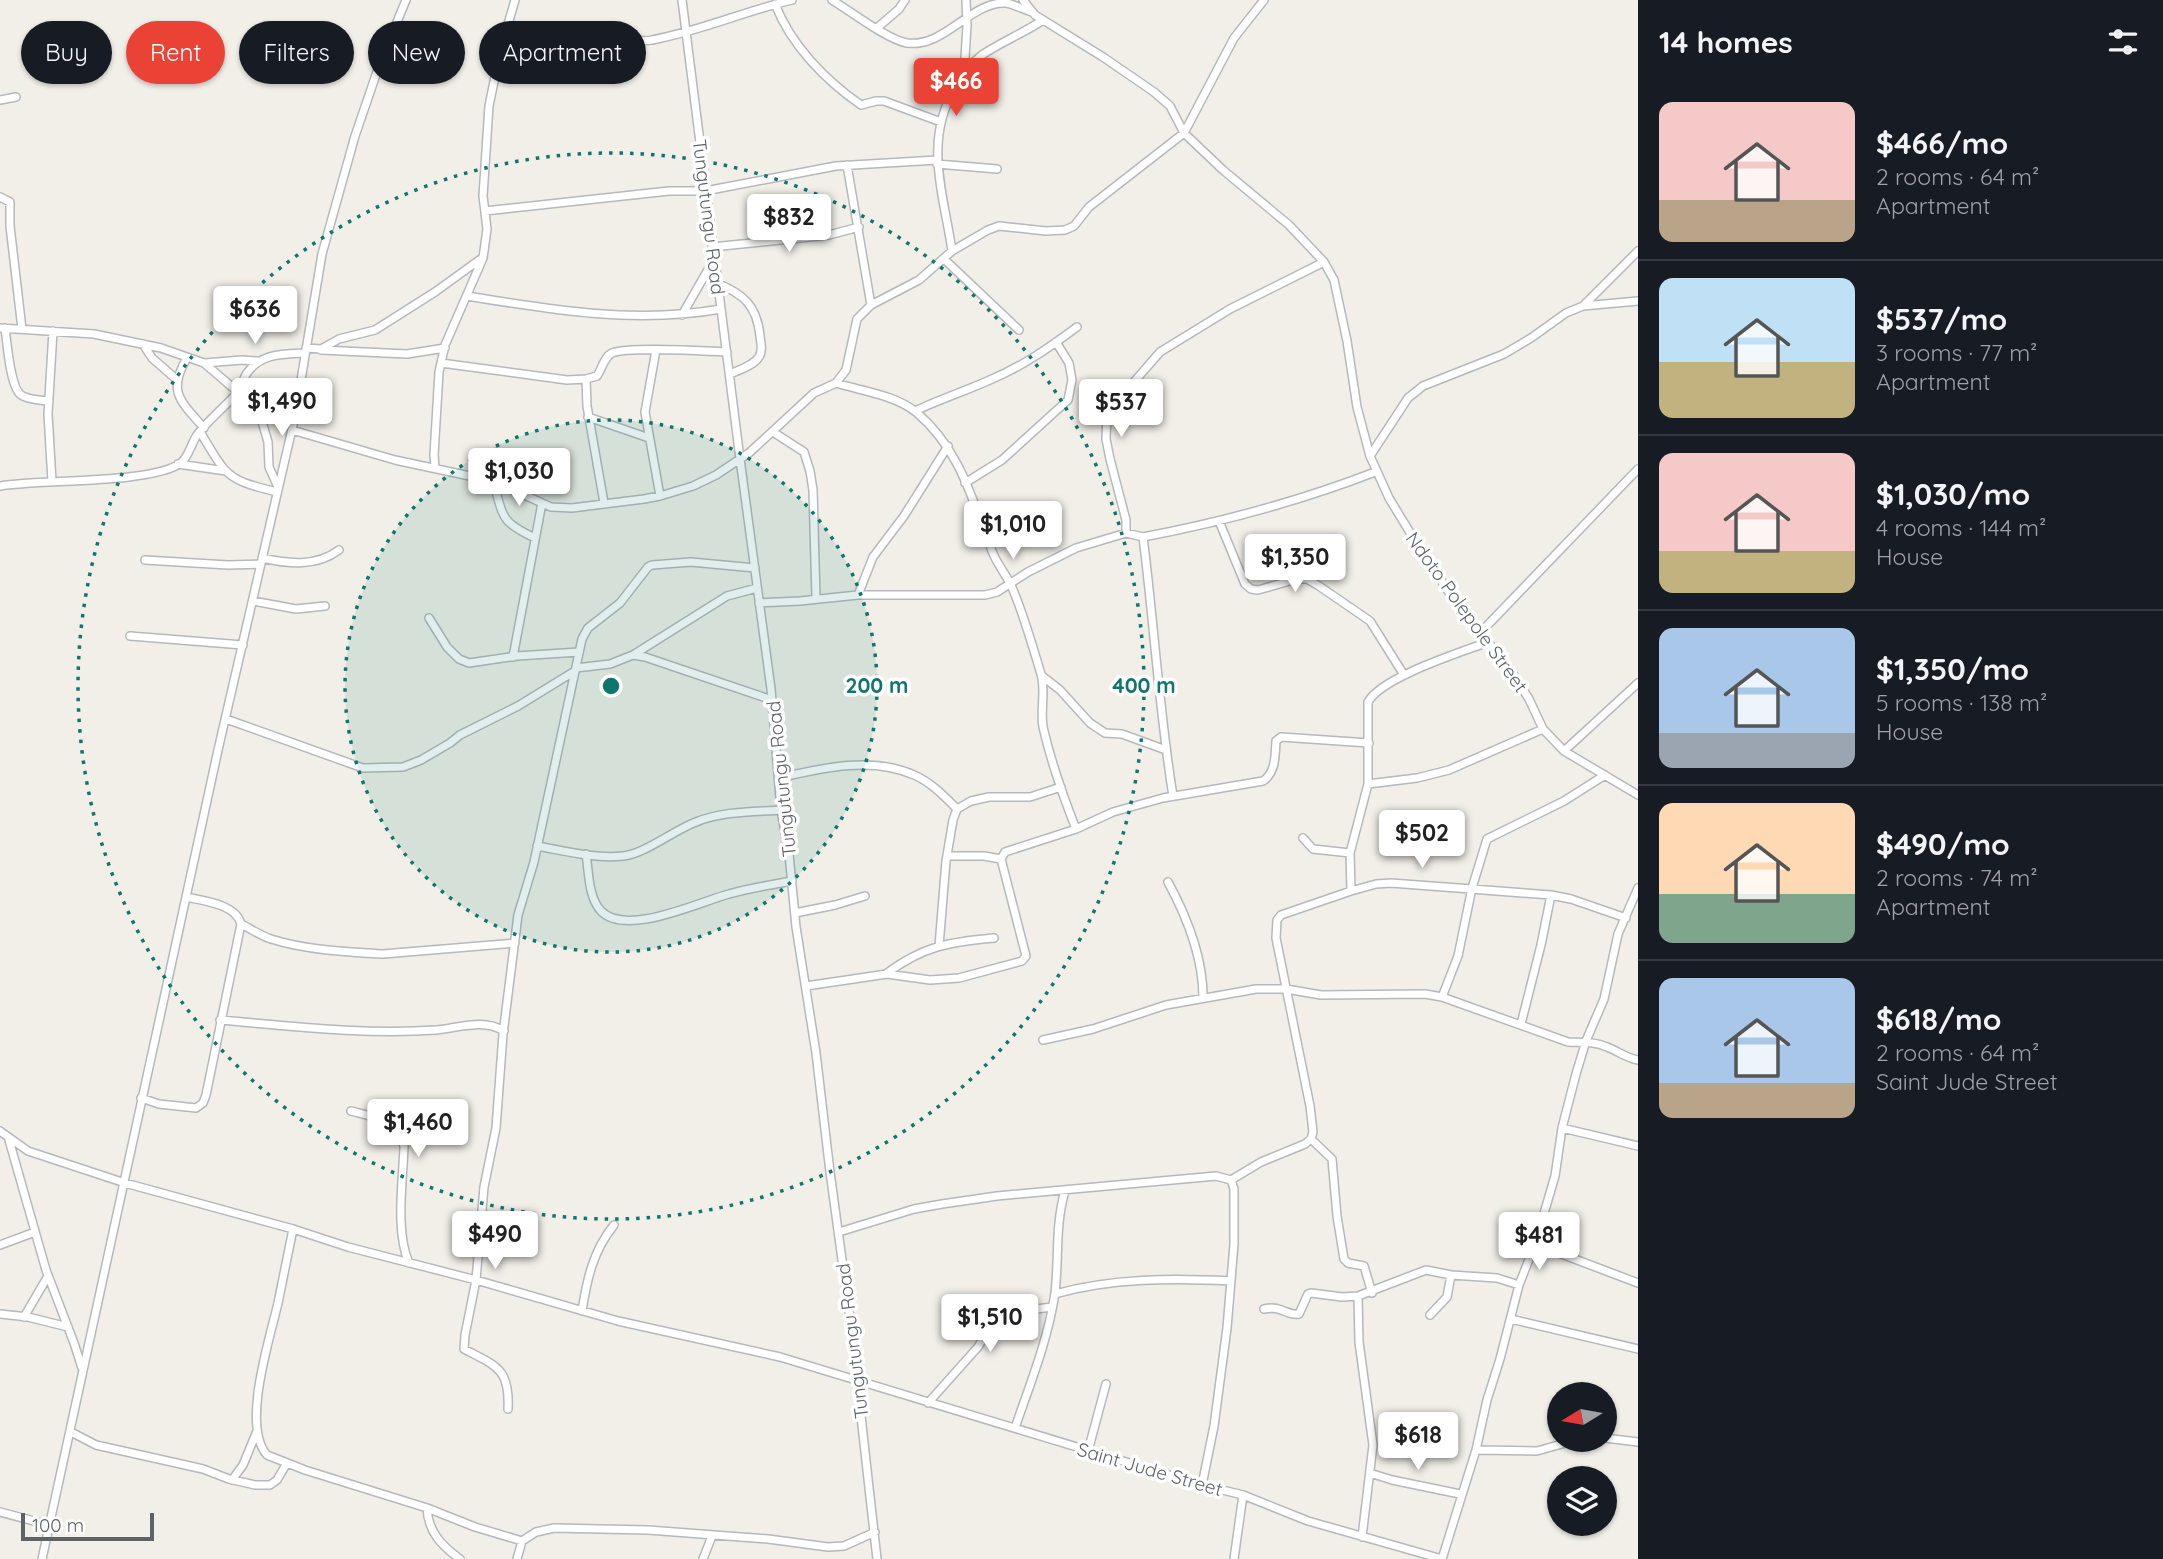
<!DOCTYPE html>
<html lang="en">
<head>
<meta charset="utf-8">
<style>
  :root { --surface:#171b24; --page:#20242c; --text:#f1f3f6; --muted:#9ea1a6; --line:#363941; --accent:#ea4335 }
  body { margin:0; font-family:Quicksand,sans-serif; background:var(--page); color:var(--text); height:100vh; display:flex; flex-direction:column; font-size:26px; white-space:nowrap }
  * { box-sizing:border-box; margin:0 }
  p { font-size:23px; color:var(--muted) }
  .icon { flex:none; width:38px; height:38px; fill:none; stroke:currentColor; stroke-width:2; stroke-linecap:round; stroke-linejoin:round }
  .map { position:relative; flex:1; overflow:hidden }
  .side { display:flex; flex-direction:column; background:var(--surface); width:525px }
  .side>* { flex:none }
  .banner { position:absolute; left:21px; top:21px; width:665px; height:63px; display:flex; gap:14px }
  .needle { width:46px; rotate:259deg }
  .buttons { position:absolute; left:1547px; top:1382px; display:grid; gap:14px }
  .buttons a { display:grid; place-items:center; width:70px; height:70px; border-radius:50%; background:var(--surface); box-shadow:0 2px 5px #0004; font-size:35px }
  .scale { position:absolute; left:21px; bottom:18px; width:133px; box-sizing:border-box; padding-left:7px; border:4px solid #5f6368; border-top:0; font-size:19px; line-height:24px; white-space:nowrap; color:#5f6368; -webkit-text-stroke:5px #fff; paint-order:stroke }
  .price { position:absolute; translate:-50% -60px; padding:0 16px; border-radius:7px; background:#fff; color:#222; font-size:23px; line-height:46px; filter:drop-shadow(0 2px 4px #0008) }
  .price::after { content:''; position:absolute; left:50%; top:42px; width:21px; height:16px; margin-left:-10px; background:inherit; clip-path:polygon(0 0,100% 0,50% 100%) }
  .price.on { background:var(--accent); color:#fff }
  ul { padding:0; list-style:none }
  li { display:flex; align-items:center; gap:21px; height:175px; padding:0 21px }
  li+li { border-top:2px solid var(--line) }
  li span { display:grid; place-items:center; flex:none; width:196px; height:140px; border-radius:14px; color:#555 }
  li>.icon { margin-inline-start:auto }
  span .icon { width:84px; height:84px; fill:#fffc; stroke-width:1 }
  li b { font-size:30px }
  h2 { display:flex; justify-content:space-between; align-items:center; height:84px; padding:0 21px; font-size:30px }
  .tag { padding:0 24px; border-radius:32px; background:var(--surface); box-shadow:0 2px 5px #0004; font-size:24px; line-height:63px }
  .tag.on { background:var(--accent); color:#fff }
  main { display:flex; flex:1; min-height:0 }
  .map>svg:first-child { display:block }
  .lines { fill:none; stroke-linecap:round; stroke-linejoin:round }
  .street-casing { stroke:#b5b8bc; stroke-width:10 }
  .street { stroke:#fff; stroke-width:7 }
  .ring { fill:none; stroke:#0f766e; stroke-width:3.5; stroke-dasharray:3.5 7 }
  .labels { text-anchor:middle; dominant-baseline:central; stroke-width:7; stroke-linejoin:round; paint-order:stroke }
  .street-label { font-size:19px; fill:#5f6368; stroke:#fff }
  .centre { fill:#0f766e; stroke:#fff; stroke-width:3.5 }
  .ring-label { font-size:21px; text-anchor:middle; font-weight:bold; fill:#0f766e; stroke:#fff; stroke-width:7; stroke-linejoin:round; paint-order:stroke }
</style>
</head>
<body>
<main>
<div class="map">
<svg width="1638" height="1559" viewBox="0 0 1638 1559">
  <rect width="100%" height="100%" fill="#f1efe8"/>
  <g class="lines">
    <g class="street-casing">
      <path id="street" d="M682 0 740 459 771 689 781 810 789 854 796 927 816 1053 830 1172 850 1318 877 1559
        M832 0C850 11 888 40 907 43 945 48 971 1 1006 3 1014 4 1024 10 1032 12
        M1023 0 1035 15 1103 57 1154 92 1170 106 1184 133 1223 170 1289 225 1324 262 1334 280 1347 341 1357 407 1370 456
        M775 4C791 45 825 80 861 105L876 101H884L941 122
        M877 28 899 9 905 0
        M499 55C517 52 535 56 553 54 574 51 593 40 615 38 628 37 639 43 652 40 700 31 745 11 792 0
        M964 73 967 26 966 0
        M0 100 16 97
        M937 164 997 169
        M847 165 871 305
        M0 197 10 202V226L22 329
        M485 211 669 191H705L836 166 937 160
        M712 247 829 235 859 227
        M952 251C944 195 923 141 955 88 962 76 970 64 982 55 1001 42 1024 33 1043 20
        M944 259 1019 330
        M717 283C743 294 757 305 760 336 761 343 763 351 759 357 753 366 739 370 730 374
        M467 296C552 310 636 324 721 309
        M1638 301 1583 306 1566 313 1531 338 1504 354 1423 386 1408 398 1370 456 1389 498 1417 544 1448 591 1511 671 1529 699 1543 729 1564 751 1638 795
        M1583 306 1638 251
        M682 315 713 261
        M0 328 94 334 161 348 204 363 232 387 266 408 295 416
        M5 328C7 342 10 387 21 395 28 400 41 400 49 401
        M143 344 152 358 176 379
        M306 348 321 349 339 339 375 330 435 292 482 258
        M321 350 407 354 445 348
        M656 350 645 412 660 496
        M187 358C167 391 180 401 204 428
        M205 363 242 360 257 361
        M441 363 567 380 586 379 597 376C602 369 604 357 612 353 628 346 706 351 727 352
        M586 379 587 406 604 503
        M836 383C862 391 895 395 916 412 960 449 972 499 992 551 996 562 1004 572 1010 583 1023 611 1032 645 1041 674 1046 690 1040 710 1043 727 1051 762 1063 796 1076 829
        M256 401 268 442 269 467 278 487
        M915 411C940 399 966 391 992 379 1023 366 1050 347 1077 327
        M588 417 649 438
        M292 430 395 460 493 481 551 507 572 508 644 499 660 496 693 486 716 475 749 453 814 393 836 383 846 370 857 319 871 305 919 280 952 251 988 230 999 226 1046 231 1065 230 1074 226 1089 207 1184 133 1234 38 1264 0
        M200 432C208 444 215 459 225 470 238 484 259 487 277 492
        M773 432 804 452 810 471 813 490 816 598
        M178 464 226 471
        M435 468 434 455 439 372 445 345 483 258 487 229 483 196 489 106 500 52 515 0
        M52 481 48 414 53 331
        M493 481C504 517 499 521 535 538
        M965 483 1002 460 1068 400 1072 380 1069 363 1056 342
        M0 486C42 479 151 484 181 463 189 456 191 444 197 435 209 419 225 407 238 392 242 387 243 379 247 373 261 353 283 354 305 353
        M1219 521 1245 584 1251 589 1258 590 1297 579H1307L1319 586 1370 621 1404 675
        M1126 533V520L1110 459 1106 439 1107 413 1160 352 1230 309 1324 262
        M1143 537C1154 623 1159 710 1173 796
        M262 558C289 564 316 567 339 550
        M145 560 228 565 261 564
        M858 595 873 557 904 516 948 446
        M253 601 296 609 325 606
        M759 603 800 601 858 595H985L997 592 1028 572 1076 548 1126 533 1143 537C1222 522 1300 501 1375 472
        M429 618 447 647 459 659 469 663 517 656 579 652
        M1480 633 1638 469
        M130 636 243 645
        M633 655 727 596 757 588
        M513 657 542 503
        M576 668 610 664 633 655 645 657 772 700
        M1042 676 1060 690 1090 723 1105 733 1122 734 1166 750
        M226 719 363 768 403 767 421 760 450 743 460 735 518 706 575 671
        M1564 751 1638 683
        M779 778C822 768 872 756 914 775 931 782 945 797 957 809
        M1368 784 1417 778 1449 770 1543 729
        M1303 838 1313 849 1350 853
        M537 846C565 851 595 859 623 856 645 854 674 830 696 822 723 811 752 812 781 810
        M586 854C589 872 588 897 601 911 626 937 699 902 729 894 749 888 771 885 792 881
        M947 856H984L1001 859
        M1168 882C1187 917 1203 957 1203 997
        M1351 891 1350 853 1368 784V702C1382 677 1459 653 1488 642
        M795 913 835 905 865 896
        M241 924C251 929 261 936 271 939 306 950 346 952 383 954L515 943
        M939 946 946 861 953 820 957 809 971 801 989 797H1030L1061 787
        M887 973C924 946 949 942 994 938
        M806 986 887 974 930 980 959 978 1022 961 1026 956 1001 859 1005 852 1076 829 1113 812 1163 798 1263 781C1276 772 1275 756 1276 741L1281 737 1369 743
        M1442 997 1458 956 1472 888 1487 839 1564 801 1605 775
        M220 1020C291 1026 364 1035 436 1030 459 1028 483 1018 504 1031
        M1521 1024 1541 945 1551 895
        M1043 1040 1093 1029 1166 1005 1256 989H1286L1321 995 1425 994 1442 997 1568 1042C1582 1043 1593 1041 1607 1047 1618 1051 1626 1058 1638 1060
        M141 1098 159 1104 196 1108 203 1103 206 1095 241 924C236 904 204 901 186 897
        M351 1111C373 1117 397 1120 404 1146 403 1181 395 1231 409 1263
        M1562 1128 1638 1146
        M0 1131 28 1151 125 1183 293 1229 348 1247 476 1280 618 1321 780 1357 1202 1485 1243 1495 1308 1521 1442 1559
        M1311 1139 1332 1159 1337 1216 1344 1259 1348 1263 1364 1266 1372 1293
        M9 1140 46 1270 74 1343 82 1368
        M1231 1180 1261 1162 1305 1144 1311 1139 1313 1132 1310 1106 1276 938 1277 920 1281 915 1351 891 1376 884 1391 883 1551 895 1571 899 1626 918
        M293 1229C288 1254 283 1279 278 1303 270 1338 241 1426 267 1455L305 1470 427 1508 475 1527 522 1541
        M839 1232 914 1209 942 1204 997 1196 1216 1176 1231 1180 1234 1189V1244L1227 1328 1214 1426 1202 1485
        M1535 1244 1638 1283
        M0 1245 35 1232
        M1055 1294C1111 1278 1173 1278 1231 1281
        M1358 1296 1359 1342 1373 1445 1362 1537
        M1264 1309C1282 1305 1286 1316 1299 1314L1308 1294 1311 1293 1342 1297 1358 1296 1426 1270 1451 1275 1497 1278 1519 1285
        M582 1311C587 1279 593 1251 614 1225
        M0 1314 28 1317 68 1327
        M1430 1315 1447 1297 1451 1275
        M24 1317 48 1276
        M1511 1319 1638 1349
        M928 1403 978 1347 992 1323 1013 1312 1052 1307
        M508 1409C510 1368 496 1366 464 1349L465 1335 476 1280 484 1187 496 1128 503 1034 518 915 534 862 582 639 588 628 620 603 648 567 652 565 691 562 755 568
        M1015 1428C1030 1384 1048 1340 1055 1293 1059 1260 1055 1224 1065 1191
        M71 1432 96 1445 203 1469 229 1479 255 1485H270L277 1480 287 1463
        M1605 1438 1638 1442
        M1476 1450 1537 1451 1576 1440
        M1088 1451 1106 1384
        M1370 1473 1392 1480 1460 1494
        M232 1480 243 1465 257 1431
        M427 1508C428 1532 442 1546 460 1559
        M0 1512 49 1525
        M42 1559 218 750 295 416 322 254 355 136 380 63 406 0
        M517 1559 522 1541 536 1532 554 1528 648 1530 768 1539 828 1547 844 1546 875 1532
        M703 1559 712 1536
        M1234 1559 1243 1495
        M1442 1559 1476 1450 1487 1400 1500 1359 1519 1285 1535 1244 1555 1176 1562 1128 1576 1074 1586 1041 1604 999 1618 934 1638 888"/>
    </g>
    <use href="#street" class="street"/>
  </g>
  <circle cx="611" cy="686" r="266" fill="#0f766e" fill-opacity=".12"/>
  <g class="ring">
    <circle cx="611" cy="686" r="266"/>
    <circle cx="611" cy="686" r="533"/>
  </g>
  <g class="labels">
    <g class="street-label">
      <text transform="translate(709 217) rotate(83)">Tungutungu Road</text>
      <text transform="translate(1467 612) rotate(54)">Ndoto Polepole Street</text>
      <text transform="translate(781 779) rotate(-96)">Tungutungu Road</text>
      <text transform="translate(852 1341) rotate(-97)">Tungutungu Road</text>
      <text transform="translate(1150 1469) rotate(16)">Saint Jude Street</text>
    </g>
  </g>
  <circle cx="611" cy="686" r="10" class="centre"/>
  <g class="ring-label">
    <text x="877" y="693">200 m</text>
    <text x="1144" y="693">400 m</text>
  </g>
</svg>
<div class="buttons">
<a><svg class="needle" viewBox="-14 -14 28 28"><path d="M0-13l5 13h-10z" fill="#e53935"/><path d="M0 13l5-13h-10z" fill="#9ea1a6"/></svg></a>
<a><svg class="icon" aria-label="layers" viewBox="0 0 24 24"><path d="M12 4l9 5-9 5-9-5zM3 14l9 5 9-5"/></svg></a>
</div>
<div class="scale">100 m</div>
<b class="price on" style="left:956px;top:118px">$466</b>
<b class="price" style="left:789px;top:254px">$832</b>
<b class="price" style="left:255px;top:346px">$636</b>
<b class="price" style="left:282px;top:438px">$1,490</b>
<b class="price" style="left:1121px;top:439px">$537</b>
<b class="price" style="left:519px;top:508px">$1,030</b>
<b class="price" style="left:1013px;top:561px">$1,010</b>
<b class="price" style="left:1295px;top:594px">$1,350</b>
<b class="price" style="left:1422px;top:870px">$502</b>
<b class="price" style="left:418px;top:1159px">$1,460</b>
<b class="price" style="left:495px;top:1271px">$490</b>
<b class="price" style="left:1539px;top:1272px">$481</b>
<b class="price" style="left:990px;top:1354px">$1,510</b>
<b class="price" style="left:1418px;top:1472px">$618</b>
<div class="banner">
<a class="tag">Buy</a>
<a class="tag on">Rent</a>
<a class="tag">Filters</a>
<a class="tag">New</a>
<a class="tag">Apartment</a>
</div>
</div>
<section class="side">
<h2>14 homes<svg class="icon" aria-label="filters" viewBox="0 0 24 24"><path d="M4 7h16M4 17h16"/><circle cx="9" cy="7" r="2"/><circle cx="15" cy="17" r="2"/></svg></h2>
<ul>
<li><span style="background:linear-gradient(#f6c9c9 70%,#b9a48a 0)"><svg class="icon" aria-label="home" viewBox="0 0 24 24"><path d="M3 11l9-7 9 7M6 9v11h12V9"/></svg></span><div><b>$466/mo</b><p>2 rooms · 64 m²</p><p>Apartment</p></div></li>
<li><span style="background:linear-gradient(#bfe0f5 60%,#c2b280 0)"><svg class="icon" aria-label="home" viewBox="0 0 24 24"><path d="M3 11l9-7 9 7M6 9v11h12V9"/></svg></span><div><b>$537/mo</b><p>3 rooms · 77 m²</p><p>Apartment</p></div></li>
<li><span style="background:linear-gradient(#f6c9c9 70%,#c2b280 0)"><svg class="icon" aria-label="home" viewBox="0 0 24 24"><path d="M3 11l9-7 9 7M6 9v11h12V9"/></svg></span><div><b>$1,030/mo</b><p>4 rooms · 144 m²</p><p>House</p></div></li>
<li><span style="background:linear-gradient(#a9c7e8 75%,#9aa5b1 0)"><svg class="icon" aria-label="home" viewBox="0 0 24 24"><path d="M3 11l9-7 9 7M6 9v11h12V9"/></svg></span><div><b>$1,350/mo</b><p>5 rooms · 138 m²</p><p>House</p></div></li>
<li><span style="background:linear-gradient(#ffd9b3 65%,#7fa58c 0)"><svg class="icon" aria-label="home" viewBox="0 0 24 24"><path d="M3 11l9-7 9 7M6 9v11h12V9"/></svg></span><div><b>$490/mo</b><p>2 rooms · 74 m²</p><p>Apartment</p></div></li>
<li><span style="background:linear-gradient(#a9c7e8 75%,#b9a48a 0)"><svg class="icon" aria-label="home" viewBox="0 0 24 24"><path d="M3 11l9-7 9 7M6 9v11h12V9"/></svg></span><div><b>$618/mo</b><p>2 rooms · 64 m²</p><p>Saint Jude Street</p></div></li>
</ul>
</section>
</main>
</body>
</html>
